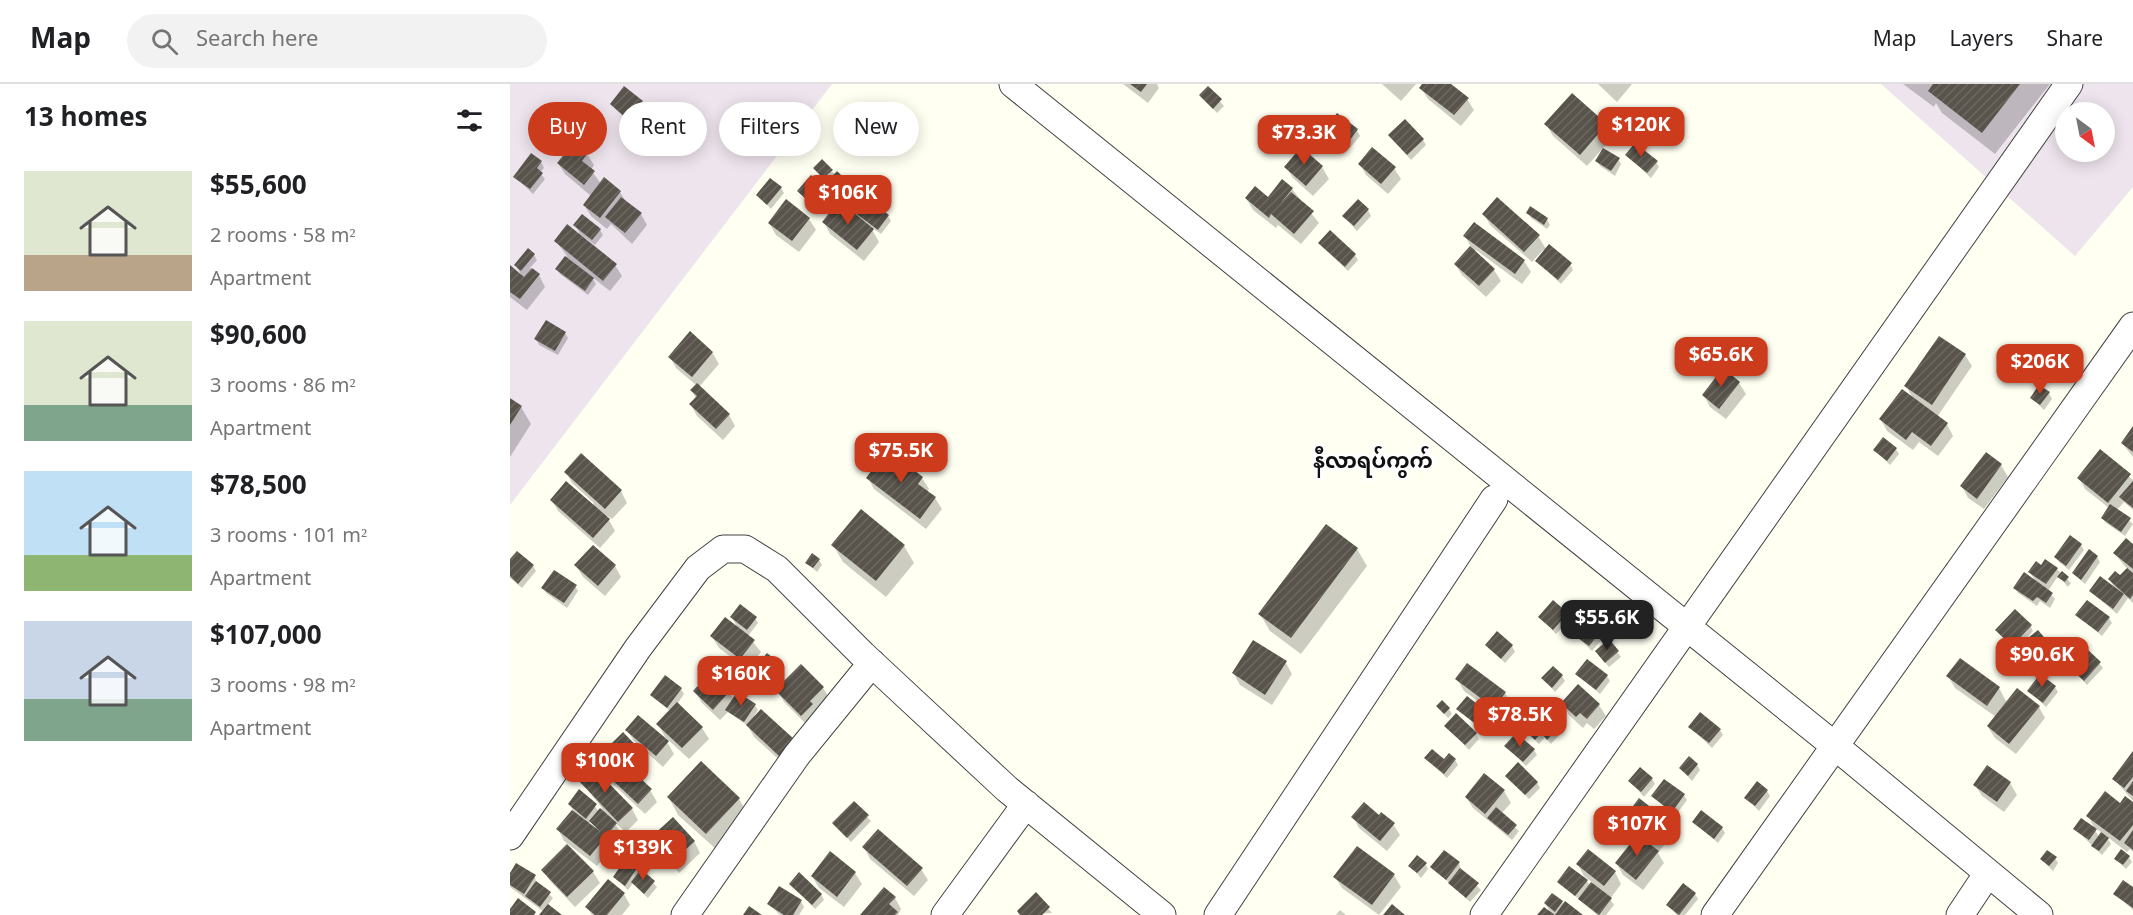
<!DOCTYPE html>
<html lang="en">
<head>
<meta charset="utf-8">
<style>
  :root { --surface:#fff; --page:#f2f2f2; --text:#202124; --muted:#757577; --line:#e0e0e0; --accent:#cb3b1c }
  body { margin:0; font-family:Georgia,"Noto Sans Myanmar",serif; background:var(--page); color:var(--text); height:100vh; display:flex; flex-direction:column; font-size:22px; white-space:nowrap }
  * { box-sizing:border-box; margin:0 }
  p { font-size:20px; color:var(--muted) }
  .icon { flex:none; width:33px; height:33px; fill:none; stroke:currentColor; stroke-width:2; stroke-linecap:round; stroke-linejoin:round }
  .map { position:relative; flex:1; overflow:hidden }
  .drawer { display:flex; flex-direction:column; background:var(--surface); width:510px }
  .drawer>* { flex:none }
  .top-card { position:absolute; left:18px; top:18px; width:570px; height:54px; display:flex; gap:12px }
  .needle { width:39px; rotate:148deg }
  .controls { position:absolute; left:1545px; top:18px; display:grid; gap:12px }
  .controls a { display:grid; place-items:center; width:60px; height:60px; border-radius:50%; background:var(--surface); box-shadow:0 3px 15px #0003; font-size:30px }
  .price { position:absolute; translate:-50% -51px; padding:0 14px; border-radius:12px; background:var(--accent); color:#fff; font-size:20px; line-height:39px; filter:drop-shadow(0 2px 3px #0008) }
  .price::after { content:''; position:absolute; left:50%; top:36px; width:18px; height:14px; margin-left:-9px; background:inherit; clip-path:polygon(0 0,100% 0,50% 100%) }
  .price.current { background:#222; color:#fff }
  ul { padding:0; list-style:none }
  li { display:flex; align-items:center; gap:18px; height:150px; padding:0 24px }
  li span { display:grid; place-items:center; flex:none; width:168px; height:120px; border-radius:0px; color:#555 }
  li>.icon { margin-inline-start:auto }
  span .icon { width:72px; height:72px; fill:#fffc; stroke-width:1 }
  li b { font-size:26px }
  h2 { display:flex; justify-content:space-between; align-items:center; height:72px; padding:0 24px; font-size:26px }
  .pill { padding:0 21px; border-radius:27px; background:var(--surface); box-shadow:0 3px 15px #0003; font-size:21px; line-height:54px }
  .pill.current { background:var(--accent); color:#fff }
  header { display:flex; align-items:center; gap:36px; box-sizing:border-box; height:84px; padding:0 30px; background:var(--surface); border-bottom:2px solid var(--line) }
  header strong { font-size:28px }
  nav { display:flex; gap:33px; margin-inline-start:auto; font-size:21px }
  .search { width:420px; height:54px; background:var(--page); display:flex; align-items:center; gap:15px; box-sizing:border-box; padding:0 21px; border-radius:33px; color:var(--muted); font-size:22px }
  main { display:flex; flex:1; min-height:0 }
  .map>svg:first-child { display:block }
  .industrial { fill:#eee4ed; fill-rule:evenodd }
  .shadow { fill:#0003; fill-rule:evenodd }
  .building { fill:url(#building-hatch) }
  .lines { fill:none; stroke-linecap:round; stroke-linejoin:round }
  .minor-casing { stroke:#434343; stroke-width:29 }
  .minor { stroke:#fff; stroke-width:27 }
  .labels { text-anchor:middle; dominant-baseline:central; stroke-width:6; stroke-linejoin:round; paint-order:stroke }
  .quarter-label { font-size:21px; font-weight:bold; fill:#101010; stroke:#fff }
</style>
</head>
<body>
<header>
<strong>Map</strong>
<div class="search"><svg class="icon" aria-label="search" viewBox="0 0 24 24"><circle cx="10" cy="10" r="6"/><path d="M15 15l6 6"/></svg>Search here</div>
<nav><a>Map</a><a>Layers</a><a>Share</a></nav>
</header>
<main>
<section class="drawer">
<h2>13 homes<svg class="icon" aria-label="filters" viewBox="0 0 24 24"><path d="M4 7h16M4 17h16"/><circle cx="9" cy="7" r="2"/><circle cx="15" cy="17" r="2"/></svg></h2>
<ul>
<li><span style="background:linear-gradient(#dfe7d0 70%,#b9a48a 0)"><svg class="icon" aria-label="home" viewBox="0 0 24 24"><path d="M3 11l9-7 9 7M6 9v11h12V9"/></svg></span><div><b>$55,600</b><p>2 rooms · 58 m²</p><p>Apartment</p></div></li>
<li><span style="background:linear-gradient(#dfe7d0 70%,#7fa58c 0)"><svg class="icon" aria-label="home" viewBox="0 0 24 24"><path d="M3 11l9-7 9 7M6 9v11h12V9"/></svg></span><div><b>$90,600</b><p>3 rooms · 86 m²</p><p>Apartment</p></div></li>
<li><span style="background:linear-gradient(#bfe0f5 70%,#8fb573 0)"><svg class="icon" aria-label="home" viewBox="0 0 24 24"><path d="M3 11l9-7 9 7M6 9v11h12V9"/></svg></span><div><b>$78,500</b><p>3 rooms · 101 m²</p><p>Apartment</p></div></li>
<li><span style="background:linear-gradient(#c9d6e8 65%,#7fa58c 0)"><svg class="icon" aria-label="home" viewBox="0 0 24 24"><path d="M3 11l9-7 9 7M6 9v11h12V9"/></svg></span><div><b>$107,000</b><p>3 rooms · 98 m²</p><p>Apartment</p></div></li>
</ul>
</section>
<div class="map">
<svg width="1623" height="831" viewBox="0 0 1623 831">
  <defs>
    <pattern id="building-hatch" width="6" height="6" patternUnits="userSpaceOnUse" patternTransform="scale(1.5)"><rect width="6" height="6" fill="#59544b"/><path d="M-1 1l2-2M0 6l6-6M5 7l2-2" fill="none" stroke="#6c6861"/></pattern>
  </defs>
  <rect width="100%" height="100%" fill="#fffff2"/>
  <path class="industrial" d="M0 0H322L0 421Z
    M1371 0H1623V103L1565 172ZM1556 28H1594V68H1556Z"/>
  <path class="shadow" d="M613 0H647L649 4 638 19Z
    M872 0H906L891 17Z
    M914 0H939L957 15 964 26 951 42 918 15 911 4Z
    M1088 0H1122L1107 18Z
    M1393 0H1540L1485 70 1432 29 1426 19 1424 23Z
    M115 4 135 24 121 39 101 20Z
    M698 4 714 22 707 29 691 12Z
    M1062 11 1096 41 1103 53 1077 82 1043 52 1036 40Z
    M817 44 847 46 850 52 840 64Z
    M880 52 913 56 916 61 901 76Z
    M64 60 77 70 84 81 81 86 91 100 110 108 116 118 131 130 137 141 122 160 101 140 97 145 81 132 74 121 81 112 55 90 48 79Z
    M791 65 812 83 819 95 803 112 783 94 776 83Z
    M1117 71 1146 78 1149 83 1141 94Z
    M1108 75 1111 80 1105 92 1090 82 1087 77Z
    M31 78 34 84 30 89 35 95 23 110 5 93Z
    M850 80 884 84 891 95 878 110 856 91Z
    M305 84 321 87 337 101 328 110Z
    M271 104 274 109 261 125 248 111Z
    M782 105 809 139 791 160 768 141 766 144 743 126 736 114 758 115Z
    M289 107 319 109 322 114 310 128Z
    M342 126 378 132 381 137 371 150 360 142 369 158 354 177 320 150 314 138 346 133Z
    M858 126 861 132 847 147 834 133Z
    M1018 129 1037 135 1040 141 1037 145 1021 134Z
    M974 130 1028 152 1036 165 1060 180 1063 186 1051 200 1027 177 1035 167 1033 166 1022 178 980 141Z
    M299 135 306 146 289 168 266 151 259 139Z
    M65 141 90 146 93 151 85 161 70 150Z
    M955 152 1014 177 1021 188 1012 200 966 166 964 168 984 186 991 197 976 213 952 191 945 180 961 163Z
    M46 157 105 181 112 192 100 207 82 193 86 200 78 211 50 190 47 185 57 172Z
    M810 160 845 171 848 176 838 187Z
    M24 171 27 176 20 184 29 191 35 203 17 226 0 213V183L12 192 6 182Z
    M55 249 58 254 48 271 29 261 26 255Z
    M1214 266H1237L1240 272 1231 283Z
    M202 268 209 280 189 303 219 331 225 342 213 356 187 332 181 321 186 315 182 306 186 301 166 284 160 273Z
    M1455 271 1462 282 1427 333 1437 340 1443 352 1428 372 1409 358 1403 366 1377 347 1371 336 1404 316 1396 302Z
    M1229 299 1236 310 1216 335 1200 323 1194 311Z
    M1539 309 1542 315 1534 326 1522 314Z
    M0 316 11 323 21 340 0 373Z
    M1623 345V373L1612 359Z
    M1386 365 1389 370 1380 381 1365 366Z
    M1590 367 1623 396V426L1614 418 1607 426 1623 440 1615 452 1596 439 1592 434 1599 424 1575 405 1569 394Z
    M1476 370 1491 381 1498 393 1474 425 1458 414 1452 402Z
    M56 388 111 407 117 419 102 435 96 431 105 447 90 464 48 427 42 416 82 421 84 419 62 399Z
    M358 394H412L419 405 417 408 425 414 432 425 416 445 364 405Z
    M323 461 394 462 404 479 376 513 333 478Z
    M1571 461 1574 466 1559 486 1549 478 1546 473Z
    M1623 462V519L1618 514 1607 530 1580 507 1606 506 1599 495 1610 493 1618 486 1605 470Z
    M847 465 857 482 791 570 760 547 750 530Z
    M1587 473 1590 478 1575 500 1563 489Z
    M309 476 312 481 307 488 297 479Z
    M0 477 23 482 26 487 12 504 0 494Z
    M66 482H105L111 493 95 512 73 493Z
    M1531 483 1547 485 1561 499 1558 503 1548 492 1538 507 1545 515 1540 524 1530 517 1527 522 1508 509 1505 504 1526 498 1520 488Z
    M65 502 68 507 57 524 36 509 33 504Z
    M1057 530 1060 535 1046 550 1030 533Z
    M1567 531 1599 534 1602 539 1592 552Z
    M222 533 245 534 248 539 238 552 251 568 237 585 209 564 202 553 228 545Z
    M1520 542 1523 547 1515 556 1527 548 1540 564 1528 575 1514 557 1506 566 1487 547Z
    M1090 548 1093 554 1082 567 1067 552Z
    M1559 555 1576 571 1579 568 1593 584 1577 601 1563 585 1566 581 1551 566Z
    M1099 557 1111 573 1099 583 1086 568Z
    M977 561 1002 562 1005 568 995 579Z
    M1450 576 1489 604 1497 619 1529 623 1535 634 1506 670 1485 654 1478 643 1486 633 1445 604 1438 592Z
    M776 579 782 590 762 621 730 601 724 590Z
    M269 581 272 586 260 601 245 585Z
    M958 581 995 609 1002 621 991 634 954 607 947 595Z
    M291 582 313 604 320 615 298 642 274 618 267 606Z
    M1067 590 1097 592 1100 597 1090 610Z
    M1052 592 1055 597 1045 608 1033 594Z
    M1545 603 1548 608 1536 623 1519 607Z
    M171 605 174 610 167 620 192 644 199 655 179 675 155 653 148 640 160 627 142 611Z
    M185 607 219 608 224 616 245 621 248 626 244 632 283 656 276 682 244 653 238 642 218 628 210 636 192 619Z
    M1052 619 1089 621 1096 632 1084 645 1077 639 1073 644 1059 631Z
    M928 622 939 625 942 630 938 634Z
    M948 625 980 632 983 637 974 648Z
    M1042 636 1052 648 1041 660 1035 653 1029 660 1016 647Z
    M936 642 966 650 969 655 959 666Z
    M1180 643 1210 646 1213 651 1202 664Z
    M117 646 157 658 164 670 153 683 124 657Z
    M101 662 134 672 137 677 123 690 140 706 147 718 135 730 90 688 82 676 119 686 120 684Z
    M996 662 1024 666 1027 671 1016 682Z
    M1623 670V717L1604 695Z
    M916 675 945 676 948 681 937 694Z
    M1187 681 1190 686 1182 697 1171 685Z
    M974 691 994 707 1001 719 991 730 1009 747 1002 756 963 724 956 713Z
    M997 692 1027 698 1030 704 1019 715Z
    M1142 695 1145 700 1134 713 1120 697Z
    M70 696 122 725 128 736 116 748 105 739 109 746 99 756 94 752 101 764 87 782 54 757 48 745 63 726 59 720 69 707 90 728 92 724ZM81 737 87 746 78 740Z
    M1500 699 1507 711 1494 728 1472 712 1465 701Z
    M1257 707 1260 712 1249 727 1236 714Z
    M1174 711 1177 716 1165 732 1143 712Z
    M159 714 229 715 239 732 207 766 168 731Z
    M344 719 361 737 341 758 324 739Z
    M1623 720V768L1620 765 1617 768 1596 752 1601 760 1592 771 1565 745 1585 746 1589 753 1592 749 1584 743 1578 732Z
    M1121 726 1157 738 1163 749 1148 769 1154 779 1133 806 1113 791 1107 780 1128 752 1122 742 1127 735Z
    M843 733H869L883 740 890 751 877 767 849 744Z
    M1184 738 1212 744 1215 749 1208 759Z
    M142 755 184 757 190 769 169 789Z
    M57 762 83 788 90 799 65 823 40 797 33 786Z
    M354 763 411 785 418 796 404 812 360 775Z
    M847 764 884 791 891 803 869 831 832 804 825 793Z
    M1619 773 1622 778 1616 785 1606 775Z
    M1545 774 1548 779 1543 787 1532 776Z
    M130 779 131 787 147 803 138 814 123 799 118 806 104 793Z
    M915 779 918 785 911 794 900 782Z
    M949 779 951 786 971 806 960 818 922 783Z
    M1068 781 1105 788 1111 800 1100 815 1104 821 1096 831H1087L1049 798 1077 797 1080 802 1083 799 1074 792Z
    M345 789 352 800 334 823 309 804 302 792Z
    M0 792H25L26 799 43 814 37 822 49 831H31L34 828 0 803Z
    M281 800 311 810 314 816 305 825Z
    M1623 805V826L1605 810Z
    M114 810 120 821 112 831H82L77 823Z
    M1185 810 1188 815 1175 831H1167L1158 821Z
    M526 811 542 829 511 831Z
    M385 814 391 825 388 831H353Z
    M291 817 294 823 289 831H270L259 820Z
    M1052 818 1071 831H1029H1042L1035 819Z
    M830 826 836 831H826Z"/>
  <path class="building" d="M620 0H637L631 8Z
    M912 0H941L959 14 944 31 909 4Z
    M1423 0H1510L1472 49 1418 7Z
    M114 2 133 17 117 35 100 20Z
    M698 2 712 15 703 25 689 11Z
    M1062 9 1097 40 1070 71 1034 40Z
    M827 29 848 45 837 60 815 44Z
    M895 35 914 55 897 71 878 51Z
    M64 58 78 69 72 77 85 87 74 101 47 79Z
    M1125 59 1148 77 1137 89 1115 71Z
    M791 63 813 82 796 102 774 83Z
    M862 63 886 83 871 100 848 80Z
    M1093 64 1110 74 1101 87 1085 77Z
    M21 69 32 77 27 84 33 89 20 105 3 93Z
    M312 75 323 86 313 94 303 84Z
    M327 87 335 95 324 106 316 98Z
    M301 91 320 108 306 124 287 107Z
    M94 93 111 107 90 134 73 121Z
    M260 94 272 103 257 121 246 111Z
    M772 95 783 104 770 120 781 108 804 127 784 150 761 130 759 134 735 114 745 102 758 113Z
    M351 111 379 131 368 146 340 125Z
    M111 113 132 129 115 149 95 133Z
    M987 113 1030 151 1014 168 972 130Z
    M276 115 300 134 282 157 258 139Z
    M848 115 859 125 844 142 832 132Z
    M329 117 364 145 347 166 312 138Z
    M1020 122 1038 134 1034 141 1016 129Z
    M72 130 91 145 82 156 63 141Z
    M964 138 1015 176 1005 190 953 152Z
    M57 140 107 180 93 197 44 157Z
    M820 146 846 170 835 183 808 159Z
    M1039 160 1062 179 1048 196 1025 177Z
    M960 162 985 185 969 202 944 180Z
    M18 164 25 170 11 187 4 181Z
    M55 172 84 194 75 207 45 185Z
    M0 181 14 193 22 184 30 190 10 215 0 208Z
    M36 236 56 248 45 267 24 255Z
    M180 247 203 268 182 293 158 273Z
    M1429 252 1456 270 1422 321 1394 302Z
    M1223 253 1238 266 1227 279 1212 265Z
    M1213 284 1230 298 1209 325 1192 311Z
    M187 299 220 330 206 345 179 320 187 312 180 306Z
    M1529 301 1540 308 1530 321 1520 314Z
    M1392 305 1438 339 1421 362 1402 348 1396 356 1369 335Z
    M0 314 12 322 0 341Z
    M1623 342V368L1611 359Z
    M1373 353 1387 364 1377 377 1363 366Z
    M1590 365 1621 390 1598 419 1567 394Z
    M377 366 413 393 408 400 426 413 410 435 356 394Z
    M1476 368 1492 380 1467 415 1450 402Z
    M71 369 112 406 95 425 54 388Z
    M56 397 100 435 83 454 40 416Z
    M1623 397V424L1609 413Z
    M1600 420 1621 434 1611 448 1591 434Z
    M351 425 395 461 366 497 321 461Z
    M816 440 848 464 781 554 748 530Z
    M1560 451 1572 460 1556 482 1544 473Z
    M1616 454 1623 460V485L1603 469Z
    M83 461 106 481 88 502 64 481Z
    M1579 465 1588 472 1571 496 1562 489Z
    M7 467 24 481 8 500 0 492V475Z
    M302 469 310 475 303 484 295 479Z
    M1535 475 1548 484 1536 500 1518 488 1526 477 1531 481Z
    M1617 484 1623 489V511L1620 515 1598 495 1605 487 1610 491Z
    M44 486 67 501 54 519 31 504Z
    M1552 487 1559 493 1555 498 1547 493Z
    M1514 488 1543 509 1536 519 1527 513 1523 517 1503 504Z
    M1590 492 1614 510 1603 525 1579 507Z
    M1043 516 1058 529 1043 546 1028 533Z
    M1577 516 1600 533 1588 548 1565 531Z
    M230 520 247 533 237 546 220 533Z
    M1505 525 1522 541 1502 562 1485 546Z
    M215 533 245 556 230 575 200 552Z
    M1077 537 1091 547 1079 562 1065 552Z
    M1528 546 1538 558 1524 571 1513 558Z
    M987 547 1003 561 991 575 975 561Z
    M1559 553 1574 564 1564 578 1549 566Z
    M1099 555 1109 567 1095 579 1085 567Z
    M743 556 777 577 755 611 722 589Z
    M1578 566 1591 578 1574 597 1561 585Z
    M257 569 270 580 256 596 243 585Z
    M1450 574 1490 603 1477 622 1436 592Z
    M1077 575 1098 591 1086 606 1065 590Z
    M957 579 996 608 984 624 945 595Z
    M291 580 314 603 300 617 303 620 291 632 265 606Z
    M1043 582 1053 591 1042 604 1031 594Z
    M200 589 220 607 203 626 183 607Z
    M1530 590 1546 602 1533 619 1517 607Z
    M155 591 172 604 157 624 140 611Z
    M1068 600 1090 620 1077 635 1070 629 1066 633 1051 619Z
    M1507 604 1530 622 1499 660 1477 642Z
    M227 608 246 620 234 638 215 626Z
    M957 612 981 631 971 644 946 625Z
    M932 616 940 624 934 630 926 622Z
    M167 618 193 643 172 664 146 640Z
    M251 625 284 655 269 672 236 641Z
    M1032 625 1043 635 1025 656 1014 646Z
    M1190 628 1211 645 1199 659 1178 643Z
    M946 629 967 649 955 661 934 642Z
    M128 631 159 657 146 672 115 646Z
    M1045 637 1050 642 1037 656 1033 651Z
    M113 648 135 671 121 684 99 662Z
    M1006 649 1025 665 1013 678 994 662Z
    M94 661 142 705 128 720 81 676Z
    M922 665 934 675 939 669 946 675 934 690 914 674Z
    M1623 667V693L1614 704 1602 695Z
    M1179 672 1188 680 1178 692 1169 684Z
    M191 677 230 714 196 750 157 713Z
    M1008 678 1028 698 1015 711 995 692Z
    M1477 681 1501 698 1487 718 1463 701Z
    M82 682 123 724 108 738 68 696Z
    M1130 683 1143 694 1131 708 1118 697Z
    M974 689 995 706 975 730 955 713Z
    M1154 695 1175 710 1162 728 1141 712Z
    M1247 697 1258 706 1245 722 1234 714Z
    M1623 697V712L1616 707Z
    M69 705 87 720 76 735 58 720Z
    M1595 707 1610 719 1615 712 1623 718V741L1610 757 1576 732Z
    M1129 714 1158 737 1142 758 1120 742 1127 732 1120 726Z
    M344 717 359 731 337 754 322 739Z
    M854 718 869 731 871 728 885 739 870 757 841 733Z
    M986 723 1007 741 998 751 977 734Z
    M90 724 107 739 80 772 46 745 62 726 91 748 79 737Z
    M1191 726 1213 743 1204 755 1182 738Z
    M163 733 185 757 162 778 140 754Z
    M1571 734 1587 745 1579 756 1563 745Z
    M368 745 413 784 397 802 352 763Z
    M1623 746V766L1614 759Z
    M1591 748 1599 754 1589 767 1581 762Z
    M1127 751 1149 767 1126 796 1105 779Z
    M57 760 84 787 57 813 31 786Z
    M847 762 885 790 862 821 823 793Z
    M1078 765 1106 787 1094 802 1066 780Z
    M1611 765 1620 772 1613 781 1604 775Z
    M934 766 950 778 936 796 920 783Z
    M1537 766 1547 773 1539 782 1530 775Z
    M320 767 346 788 327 813 301 792Z
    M119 770 131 778 115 802 103 793Z
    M907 771 917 779 907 789 898 782Z
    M6 779 26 791 14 810 0 801V789Z
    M1059 782 1078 796 1065 812 1047 798Z
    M950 784 969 799 956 814 938 799Z
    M131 785 145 797 134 810 121 798Z
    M289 788 312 810 302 821 279 800Z
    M98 795 115 809 97 831H85L75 823Z
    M1613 796 1623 803V824L1603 810Z
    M26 797 41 808 30 823 15 812Z
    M1081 798 1102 814 1089 831 1068 815Z
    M1173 799 1186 809 1169 831 1156 821Z
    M269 802 292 816 283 831H274L257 820Z
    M374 803 386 813 379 820 388 828 385 831H350Z
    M526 808 540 823 532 831H510L507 827Z
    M1042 809 1053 817 1045 828 1034 819Z
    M8 814 26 828 24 831H0V825Z
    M1055 817 1073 831H1045Z
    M38 820 52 831H29Z
    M882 820 895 831H873Z
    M239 822 252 831H233Z
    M1034 823 1045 831H1027Z"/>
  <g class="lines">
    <g class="minor-casing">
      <path id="minor" d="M503 0 1325 662 1529 831
        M0 752 128 564 188 484 213 465H235L267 485 353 571 497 705 652 831
        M175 831 287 671 362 579
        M435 831 516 720
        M708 831 984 415
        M974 831 1559 0
        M1205 831 1623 242
        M1450 831 1478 789"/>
    </g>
    <use href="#minor" class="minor"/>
  </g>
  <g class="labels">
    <g class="quarter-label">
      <text x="863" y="379">နီလာရပ်ကွက်</text>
    </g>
  </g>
</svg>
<div class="controls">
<a><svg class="needle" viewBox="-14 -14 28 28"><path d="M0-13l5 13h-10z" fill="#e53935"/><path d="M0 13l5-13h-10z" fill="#757577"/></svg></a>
</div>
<b class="price" style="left:1131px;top:74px">$120K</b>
<b class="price" style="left:794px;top:82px">$73.3K</b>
<b class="price" style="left:338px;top:142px">$106K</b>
<b class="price" style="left:1211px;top:304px">$65.6K</b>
<b class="price" style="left:1530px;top:311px">$206K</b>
<b class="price" style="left:391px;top:400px">$75.5K</b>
<b class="price current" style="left:1097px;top:567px">$55.6K</b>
<b class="price" style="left:1532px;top:604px">$90.6K</b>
<b class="price" style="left:231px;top:623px">$160K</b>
<b class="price" style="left:1010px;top:664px">$78.5K</b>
<b class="price" style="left:95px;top:710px">$100K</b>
<b class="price" style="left:1127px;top:773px">$107K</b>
<b class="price" style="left:133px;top:797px">$139K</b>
<div class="top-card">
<a class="pill current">Buy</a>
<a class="pill">Rent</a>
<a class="pill">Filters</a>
<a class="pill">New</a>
</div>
</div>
</main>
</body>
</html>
